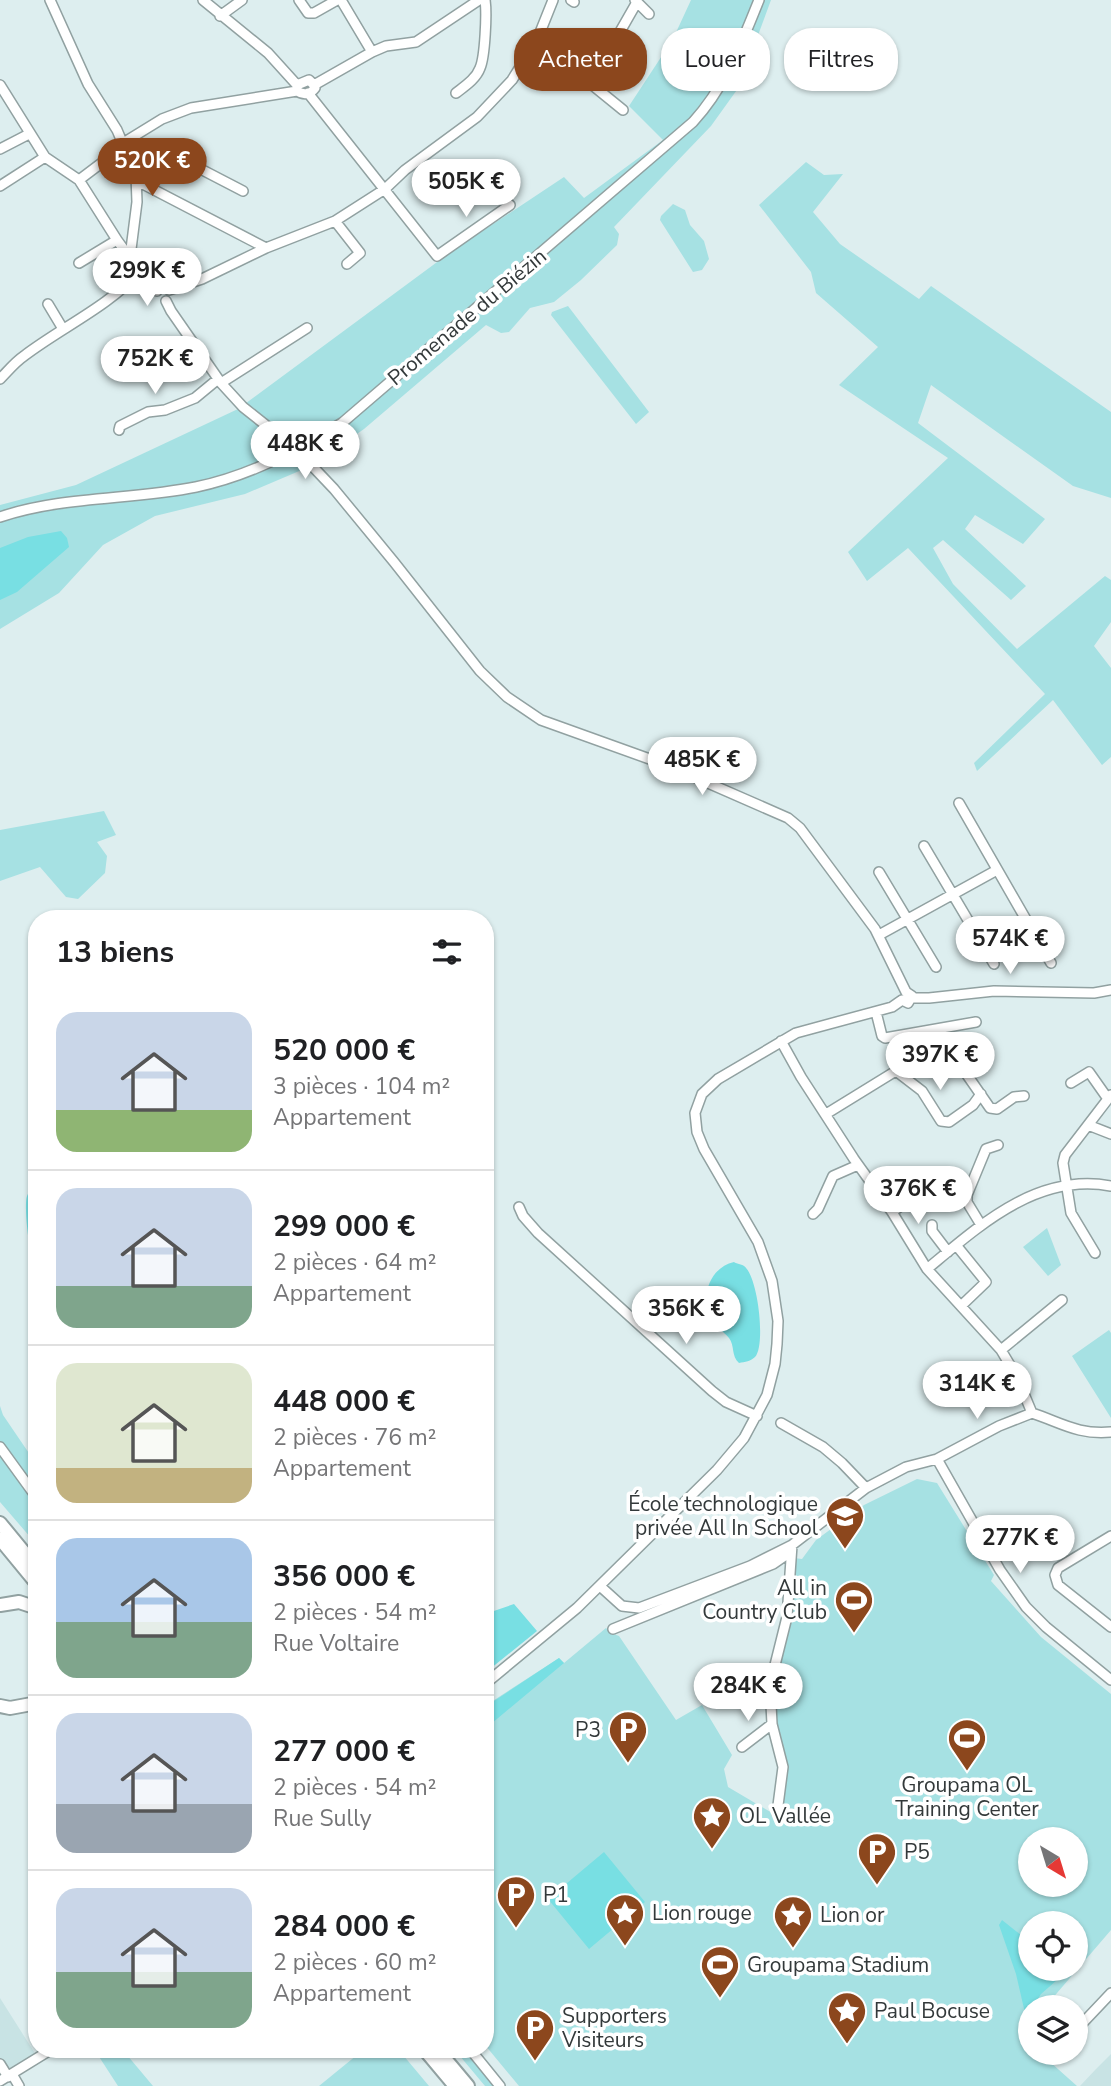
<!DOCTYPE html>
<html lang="fr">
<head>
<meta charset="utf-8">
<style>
  :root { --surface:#fff; --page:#f2f2f2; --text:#202124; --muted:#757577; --line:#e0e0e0; --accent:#8c471d }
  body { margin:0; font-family:"Nunito Sans",sans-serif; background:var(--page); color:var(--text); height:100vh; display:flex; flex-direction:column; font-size:26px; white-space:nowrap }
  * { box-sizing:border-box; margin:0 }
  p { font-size:23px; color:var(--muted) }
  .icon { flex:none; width:38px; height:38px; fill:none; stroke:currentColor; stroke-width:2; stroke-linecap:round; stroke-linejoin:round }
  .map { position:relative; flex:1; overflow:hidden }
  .drawer { position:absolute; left:28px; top:910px; width:466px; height:1148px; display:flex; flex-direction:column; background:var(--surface); border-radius:28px; box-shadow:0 2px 5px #0004 }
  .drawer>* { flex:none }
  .hud { position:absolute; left:514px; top:28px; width:490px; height:63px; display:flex; gap:14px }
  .needle { width:46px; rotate:142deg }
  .controls { position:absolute; left:1018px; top:1827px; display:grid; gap:14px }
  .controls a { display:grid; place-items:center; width:70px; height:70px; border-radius:50%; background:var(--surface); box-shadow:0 2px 5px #0004; font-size:35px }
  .price { position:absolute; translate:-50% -60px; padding:0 16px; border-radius:24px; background:#fff; color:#222; font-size:23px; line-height:46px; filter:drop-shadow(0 2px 4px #0008) }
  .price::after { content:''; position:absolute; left:50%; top:42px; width:21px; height:16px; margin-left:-10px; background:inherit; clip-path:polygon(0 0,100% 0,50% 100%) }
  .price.current { background:var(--accent); color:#fff }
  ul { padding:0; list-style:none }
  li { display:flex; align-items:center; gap:21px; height:175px; padding:0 28px }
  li+li { border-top:2px solid var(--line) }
  li span { display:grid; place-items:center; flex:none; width:196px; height:140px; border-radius:21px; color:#555 }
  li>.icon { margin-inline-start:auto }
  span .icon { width:84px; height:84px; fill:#fffc; stroke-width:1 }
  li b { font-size:30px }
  h2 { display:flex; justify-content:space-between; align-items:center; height:84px; padding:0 28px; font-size:30px }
  .chip { padding:0 24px; border-radius:28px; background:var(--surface); box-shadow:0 2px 5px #0004; font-size:24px; line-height:63px }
  .chip.current { background:var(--accent); color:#fff }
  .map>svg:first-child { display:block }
  .built { fill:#c8e3e4 }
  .green { fill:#a6e1e3; fill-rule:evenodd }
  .water { fill:#78dfe3 }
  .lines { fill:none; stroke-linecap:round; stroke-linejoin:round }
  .minor-casing { stroke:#91a1a1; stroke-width:12 }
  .highway-casing { stroke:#91a1a1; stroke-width:16 }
  .minor { stroke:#fff; stroke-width:9 }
  .highway { stroke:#fff; stroke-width:12 }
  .labels { text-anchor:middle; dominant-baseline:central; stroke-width:7; stroke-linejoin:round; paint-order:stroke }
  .street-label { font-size:21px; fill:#33393a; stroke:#fff }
  .poi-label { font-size:21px; fill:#33393a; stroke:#fff; text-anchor:start }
</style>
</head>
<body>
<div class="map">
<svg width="1111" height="2086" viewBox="0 0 1111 2086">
  <rect width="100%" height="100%" fill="#ddeeef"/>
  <path class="built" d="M0 1998 36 2055 0 2074Z
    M1111 2054V2086H1080L1096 2069Z"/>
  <path class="green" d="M691 0H771L739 87 711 126 614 227 619 234 617 245 581 280 554 302 530 308 509 332 501 333 486 325 364 429 311 466 245 494 155 516 103 545 59 593 0 629V505L76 485 238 409 448 254 564 177 584 198 663 140 629 106 673 39Z
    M806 162 824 175 843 174 813 212 840 244 919 299 931 286 1111 412V498L1073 486 931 385 918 423 1045 519 1023 544 975 515 965 529 1026 586 1011 600 943 540 933 548 953 584 1017 649 1105 576 1111 580V622L1094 646 1111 668V757L1102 765 1053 700 977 771 974 763 1045 694 908 548 867 581 848 552 948 458 839 385 878 347 816 293 811 272 759 205Z
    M673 204 685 210 690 225 704 241 709 259 702 270 693 272 660 220 661 216Z
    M568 306 649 412 636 424 551 315 552 312Z
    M104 811 116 835 97 842 107 856 105 873 78 899 66 897 40 867 0 881V830Z
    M1047 1228 1061 1265 1048 1276 1023 1247Z
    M1109 1330 1111 1333V1418L1072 1356Z
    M0 1406 3 1415 37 1465V1545L0 1502Z
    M917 1479 937 1483 994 1575 991 1581 1041 1637 1111 1694V1930L1045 2007H1031V2024L1020 2036 1031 2045V2053H1040L1077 2086H519L485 2045V1706L559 1658 564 1663 606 1628 611 1633 619 1636 676 1720 702 1705 732 1755 724 1769 728 1787 779 1817 785 1789 774 1723 773 1695 794 1558 802 1559 816 1540 864 1505ZM1031 1839H1076V1885H1031ZM1031 1923H1076V1969H1031Z
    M94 2049H122L153 2086H118Z
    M353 2049H398L429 2086H319L357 2055Z
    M454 2049H463L494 2086H485Z"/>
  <path class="water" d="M61 531 67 538 69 547 17 592 0 600V548L28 537Z
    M37 1189V1255L31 1251C28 1241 24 1205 27 1196 29 1191 33 1191 37 1189Z
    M734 1262C735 1263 743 1265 744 1266 758 1276 766 1345 755 1357 751 1361 745 1362 739 1363 731 1356 735 1346 729 1338 724 1332 717 1328 713 1321 699 1300 708 1268 734 1262Z
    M514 1604 537 1631 485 1673V1614Z
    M559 1658 564 1663 485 1729V1707Z
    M604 1852 645 1902 589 1949 548 1899Z
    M1002 1920 1031 1943V1969H1061L1065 1973 1041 1994 1033 2007H1031L1029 2015 1025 2013 1016 1974 999 1925Z"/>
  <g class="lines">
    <g class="minor-casing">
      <path id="minor" d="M50 0 88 84 117 130 136 175 137 202 130 257
        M203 0 268 53 297 85
        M299 0 308 13H314L337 0
        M341 0 372 52
        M571 0 574 2
        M635 0 649 14
        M220 16 242 0
        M617 37 637 2
        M537 40 623 110
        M520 67 541 84
        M0 85 45 157 79 180 117 240 146 280 157 291
        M314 85 372 52 386 46 416 42 479 0
        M308 93 437 256 510 205
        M456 93C465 86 476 79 480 68 485 57 487 13 485 0
        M0 149 29 134
        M136 175 189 163 243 191
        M79 180 120 149 123 143 162 119 191 108 297 91C303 95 310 95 315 88L314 85 309 80 297 85V91
        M137 181 266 248
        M0 186 45 157
        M335 221 360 253 347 264
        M79 263 117 240
        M169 290 202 279 266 248 335 221 385 189 405 170 477 117 512 80 537 40 553 0
        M166 301 171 311 221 383 243 407 297 450 334 489 394 562 480 671 507 697 541 720 669 766 788 818 800 828 875 929 906 992 912 996 908 1003 902 1000
        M48 304 63 329
        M159 363 191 340
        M0 379C8 371 15 362 24 356 62 327 108 307 140 271
        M221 383 307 328
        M119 430 120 426 148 412 165 410 195 398 218 379
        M0 517C62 496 132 500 196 487 249 476 296 451 342 423L693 122C726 86 741 44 759 0
        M959 803 1051 963
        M924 846 994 964
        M879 872 936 967
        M879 935 997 870
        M912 998H929L994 991 1094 993 1111 990
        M876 1012 882 1036 885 1038 976 1022
        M781 1041 801 1077 854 1159 892 1212 927 1269 1001 1350 1017 1377 1032 1413
        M896 1071 922 1091 941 1121 949 1122 973 1105 981 1094
        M1071 1083 1089 1072 1108 1099
        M826 1114 938 1045 947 1046 990 1108 997 1109 1014 1097 1024 1096
        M1088 1125 1111 1134
        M519 1207 523 1216 538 1233 712 1391 726 1402 757 1416
        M892 1212 905 1203 934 1173
        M813 1214 818 1209 833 1176 858 1165
        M932 1225V1231L948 1252
        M981 1225 967 1202V1195L986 1149 998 1145
        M956 1245 986 1282 961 1306
        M1095 1253 1071 1213 1063 1163 1065 1155 1111 1095
        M927 1269C979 1226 1037 1172 1111 1186
        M1001 1350 1062 1300
        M1032 1413C1062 1423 1078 1435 1111 1432
        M781 1423 823 1447 842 1463 866 1488
        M0 1447 37 1498
        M937 1459 1000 1570 1026 1607 1046 1627 1111 1680
        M1111 1536 1058 1568 1055 1575 1058 1585 1111 1627
        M601 1587 622 1606 639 1608 750 1566 792 1545 866 1488 906 1467 937 1459 999 1426 1032 1413
        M613 1629 773 1564 786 1555 791 1546
        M485 1684 577 1608 717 1470 744 1438 767 1395 775 1364 777 1344 778 1321 772 1281 758 1242 704 1149 697 1132 695 1113 702 1094 718 1079 796 1033 892 1007 902 1000
        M742 1747 772 1724
        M777 1813 783 1767 772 1724 770 1685 787 1617 792 1545
        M1076 2030 1111 1993
        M470 2049 500 2086
        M0 2064 8 2077
        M12 2074 19 2086
        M0 2081 52 2049"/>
    </g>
    <g class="highway-casing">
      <path id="highway" d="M0 1523 37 1568
        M0 1539 37 1584
        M0 1605 19 1602 37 1608
        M0 1706 10 1708 37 1703
        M424 2049 455 2086
        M437 2049 468 2086"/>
    </g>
    <use href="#minor" class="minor"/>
    <use href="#highway" class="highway"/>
  </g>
  <defs>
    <g id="school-pin" transform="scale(2.0125)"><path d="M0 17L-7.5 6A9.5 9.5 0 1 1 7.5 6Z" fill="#8c471d" stroke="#fff"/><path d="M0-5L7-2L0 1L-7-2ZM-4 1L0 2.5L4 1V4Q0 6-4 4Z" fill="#fff"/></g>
    <g id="stadium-pin" transform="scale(2.0125)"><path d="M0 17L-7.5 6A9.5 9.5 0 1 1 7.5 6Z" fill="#8c471d" stroke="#fff"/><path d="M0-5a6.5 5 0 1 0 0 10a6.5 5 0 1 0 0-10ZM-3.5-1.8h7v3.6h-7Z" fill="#fff"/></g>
    <g id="parking-pin" transform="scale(2.0125)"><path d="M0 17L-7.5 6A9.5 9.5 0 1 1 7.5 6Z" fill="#8c471d" stroke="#fff"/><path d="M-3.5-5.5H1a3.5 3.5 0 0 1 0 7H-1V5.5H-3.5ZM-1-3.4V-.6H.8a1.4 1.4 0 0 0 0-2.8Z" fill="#fff"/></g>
    <g id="sight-pin" transform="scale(2.0125)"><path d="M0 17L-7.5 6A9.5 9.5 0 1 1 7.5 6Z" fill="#8c471d" stroke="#fff"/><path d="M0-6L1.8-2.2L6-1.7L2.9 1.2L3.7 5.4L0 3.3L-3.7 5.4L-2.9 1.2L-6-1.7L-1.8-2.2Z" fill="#fff"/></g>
  </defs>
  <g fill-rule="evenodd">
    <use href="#school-pin" x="845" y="1516"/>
    <use href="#stadium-pin" x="854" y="1600"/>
    <use href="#parking-pin" x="628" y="1730"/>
    <use href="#stadium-pin" x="967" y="1738"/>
    <use href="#sight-pin" x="712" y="1816"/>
    <use href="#parking-pin" x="877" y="1852"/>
    <use href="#parking-pin" x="516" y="1895"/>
    <use href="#sight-pin" x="625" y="1913"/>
    <use href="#sight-pin" x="793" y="1915"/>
    <use href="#stadium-pin" x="720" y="1965"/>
    <use href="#sight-pin" x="847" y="2011"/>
    <use href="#parking-pin" x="535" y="2028"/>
  </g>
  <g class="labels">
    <g class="street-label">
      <text transform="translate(467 317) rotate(-40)">Promenade du Biézin</text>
    </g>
    <g class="poi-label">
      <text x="818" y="1504" text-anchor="end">École technologique<tspan x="818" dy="24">privée All In School</tspan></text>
      <text x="827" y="1588" text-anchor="end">All in<tspan x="827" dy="24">Country Club</tspan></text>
      <text x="601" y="1730" text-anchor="end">P3</text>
      <text x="967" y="1785" text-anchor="middle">Groupama OL<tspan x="967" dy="24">Training Center</tspan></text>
      <text x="739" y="1816">OL Vallée</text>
      <text x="904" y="1852">P5</text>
      <text x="543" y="1895">P1</text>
      <text x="652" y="1913">Lion rouge</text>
      <text x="820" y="1915">Lion or</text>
      <text x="747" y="1965">Groupama Stadium</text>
      <text x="874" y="2011">Paul Bocuse</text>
      <text x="562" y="2016">Supporters<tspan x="562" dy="24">Visiteurs</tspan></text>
    </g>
  </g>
</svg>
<div class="controls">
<a><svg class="needle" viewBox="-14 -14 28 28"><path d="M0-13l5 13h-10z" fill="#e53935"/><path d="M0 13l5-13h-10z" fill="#757577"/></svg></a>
<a><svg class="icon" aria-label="locate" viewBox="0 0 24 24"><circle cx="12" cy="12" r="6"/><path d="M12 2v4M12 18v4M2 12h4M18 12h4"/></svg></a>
<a><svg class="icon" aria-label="layers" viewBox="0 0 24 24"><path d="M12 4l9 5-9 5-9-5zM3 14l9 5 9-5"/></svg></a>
</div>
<b class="price current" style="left:152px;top:198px">520K €</b>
<b class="price" style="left:466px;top:219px">505K €</b>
<b class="price" style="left:147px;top:308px">299K €</b>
<b class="price" style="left:155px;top:396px">752K €</b>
<b class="price" style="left:305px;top:481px">448K €</b>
<b class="price" style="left:702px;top:797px">485K €</b>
<b class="price" style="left:1010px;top:976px">574K €</b>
<b class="price" style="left:940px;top:1092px">397K €</b>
<b class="price" style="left:918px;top:1226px">376K €</b>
<b class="price" style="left:686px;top:1346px">356K €</b>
<b class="price" style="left:977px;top:1421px">314K €</b>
<b class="price" style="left:1020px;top:1575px">277K €</b>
<b class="price" style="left:748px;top:1723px">284K €</b>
<div class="hud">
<a class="chip current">Acheter</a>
<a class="chip">Louer</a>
<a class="chip">Filtres</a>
</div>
<section class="drawer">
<h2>13 biens<svg class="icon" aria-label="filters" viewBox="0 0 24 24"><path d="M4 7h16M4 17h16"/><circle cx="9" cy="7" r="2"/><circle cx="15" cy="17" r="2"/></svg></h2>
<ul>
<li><span style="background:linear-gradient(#c9d6e8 70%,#8fb573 0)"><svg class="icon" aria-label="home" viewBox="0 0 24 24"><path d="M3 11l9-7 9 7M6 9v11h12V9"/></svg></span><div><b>520 000 €</b><p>3 pièces · 104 m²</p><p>Appartement</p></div></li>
<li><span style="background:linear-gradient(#c9d6e8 70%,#7fa58c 0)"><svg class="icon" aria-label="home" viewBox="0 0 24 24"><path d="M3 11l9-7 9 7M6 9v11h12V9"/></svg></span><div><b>299 000 €</b><p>2 pièces · 64 m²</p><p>Appartement</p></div></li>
<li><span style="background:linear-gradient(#dfe7d0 75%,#c2b280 0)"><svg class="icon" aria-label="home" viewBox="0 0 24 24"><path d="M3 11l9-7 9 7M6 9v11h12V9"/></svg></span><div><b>448 000 €</b><p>2 pièces · 76 m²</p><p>Appartement</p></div></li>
<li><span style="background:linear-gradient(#a9c7e8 60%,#7fa58c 0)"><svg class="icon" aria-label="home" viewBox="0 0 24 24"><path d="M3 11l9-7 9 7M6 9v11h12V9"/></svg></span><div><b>356 000 €</b><p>2 pièces · 54 m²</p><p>Rue Voltaire</p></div></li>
<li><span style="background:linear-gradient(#c9d6e8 65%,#9aa5b1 0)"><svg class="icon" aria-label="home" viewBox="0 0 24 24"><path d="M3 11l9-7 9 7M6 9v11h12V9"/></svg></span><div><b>277 000 €</b><p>2 pièces · 54 m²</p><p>Rue Sully</p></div></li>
<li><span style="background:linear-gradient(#c9d6e8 60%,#7fa58c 0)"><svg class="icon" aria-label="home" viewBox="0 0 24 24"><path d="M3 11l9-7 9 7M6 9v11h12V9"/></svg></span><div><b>284 000 €</b><p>2 pièces · 60 m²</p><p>Appartement</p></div></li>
</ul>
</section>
</div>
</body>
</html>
